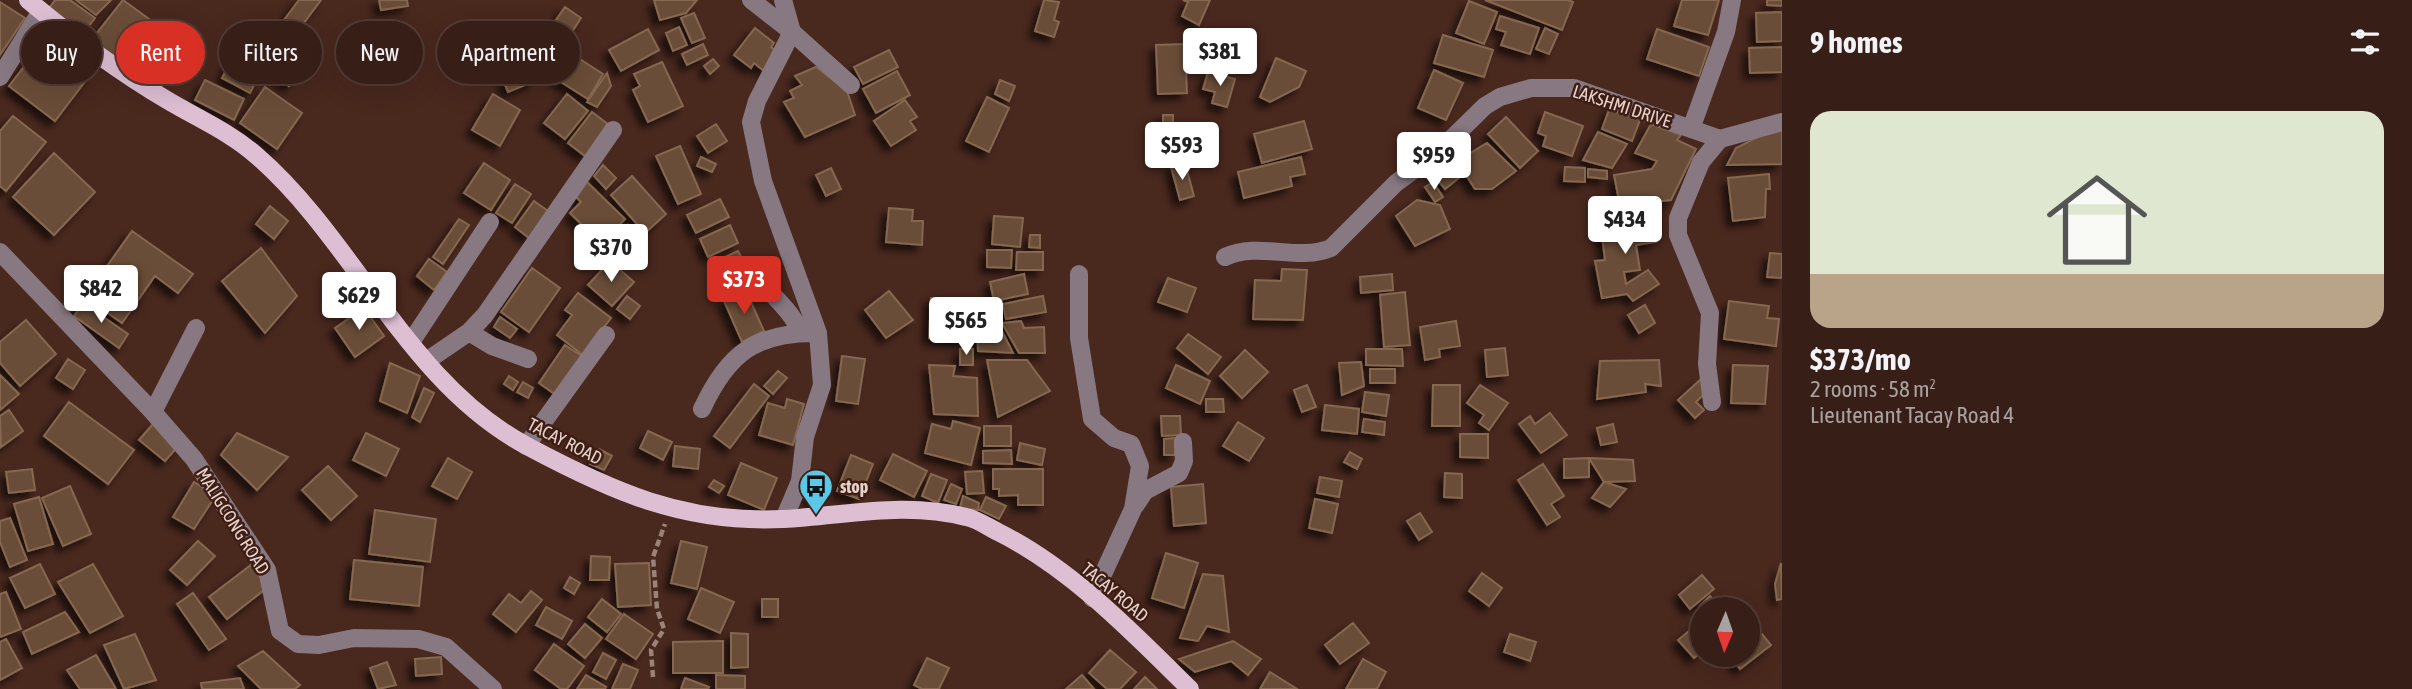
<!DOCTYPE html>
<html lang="en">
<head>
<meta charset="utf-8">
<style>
  :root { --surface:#371e16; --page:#422b23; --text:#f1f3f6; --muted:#aaa2a1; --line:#513c35; --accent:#d93025 }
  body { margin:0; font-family:"Asap Condensed",sans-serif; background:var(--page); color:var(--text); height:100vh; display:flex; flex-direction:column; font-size:26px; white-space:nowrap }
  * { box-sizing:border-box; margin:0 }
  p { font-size:23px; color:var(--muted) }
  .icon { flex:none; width:38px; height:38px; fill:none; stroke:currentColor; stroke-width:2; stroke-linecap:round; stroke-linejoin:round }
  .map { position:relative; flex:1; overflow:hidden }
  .side { display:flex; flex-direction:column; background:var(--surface); width:630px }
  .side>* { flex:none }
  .guide { position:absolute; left:21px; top:21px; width:665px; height:63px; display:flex; gap:14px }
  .needle { width:46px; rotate:182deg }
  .buttons { position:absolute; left:1690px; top:597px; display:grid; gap:14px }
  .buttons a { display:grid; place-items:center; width:70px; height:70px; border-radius:50%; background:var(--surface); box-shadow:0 7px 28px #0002,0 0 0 2px var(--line); font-size:35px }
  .price { position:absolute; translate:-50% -60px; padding:0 16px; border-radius:7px; background:#fff; color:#222; font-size:23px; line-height:46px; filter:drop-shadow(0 2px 4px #0008) }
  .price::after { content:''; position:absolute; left:50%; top:42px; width:21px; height:16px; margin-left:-10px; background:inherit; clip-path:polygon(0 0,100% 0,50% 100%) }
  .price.current { background:var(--accent); color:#fff }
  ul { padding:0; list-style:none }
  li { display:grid; align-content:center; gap:14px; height:371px; padding:0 28px }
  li+li { border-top:2px solid var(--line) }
  li span { display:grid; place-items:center; height:217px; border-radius:21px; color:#555 }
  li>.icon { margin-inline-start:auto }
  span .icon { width:126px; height:126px; fill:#fffc; stroke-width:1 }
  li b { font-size:30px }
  h2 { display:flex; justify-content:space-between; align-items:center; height:84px; padding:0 28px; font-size:30px }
  .tag { padding:0 24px; border-radius:32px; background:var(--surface); box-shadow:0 7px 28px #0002,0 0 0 2px var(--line); font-size:24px; line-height:63px }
  .tag.current { background:var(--accent); color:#fff }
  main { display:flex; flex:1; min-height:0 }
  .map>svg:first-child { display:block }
  .building { fill:#6b4d37; stroke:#856750; stroke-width:2; filter:url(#shadow) }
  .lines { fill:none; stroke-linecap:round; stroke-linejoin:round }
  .path { stroke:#9c8279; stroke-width:4.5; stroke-dasharray:7 3.5; stroke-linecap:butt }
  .minor { stroke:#877882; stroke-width:18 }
  .major { stroke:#ddbed3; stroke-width:18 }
  .labels { text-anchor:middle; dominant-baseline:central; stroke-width:5; stroke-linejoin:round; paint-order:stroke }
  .street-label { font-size:18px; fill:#e6d1ca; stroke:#3e1e14 }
  .poi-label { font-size:18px; font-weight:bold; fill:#e6d1ca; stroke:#3e1e14; text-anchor:start }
</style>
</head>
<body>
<main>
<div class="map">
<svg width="1782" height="689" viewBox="0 0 1782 689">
  <defs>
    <filter id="shadow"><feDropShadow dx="-6" dy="6" stdDeviation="3.5" flood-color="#0009"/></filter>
  </defs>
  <rect width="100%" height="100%" fill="#49281e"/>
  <path class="building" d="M55 0H70L95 18 81 36 47 11Z
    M76 0H111L96 15Z
    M123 0 149 19 114 63 89 43Z
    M299 0H321L286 47 272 36Z
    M379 0H407L408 6 381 10Z
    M654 0H697L686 13 660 20Z
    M1044 0 1059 2 1054 20 1059 22 1054 37 1035 31Z
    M1183 0H1210L1199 25 1182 16 1188 2Z
    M1485 0H1568L1573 2 1562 30Z
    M1682 0H1719L1708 35 1674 26Z
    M1767 0H1782V6L1767 5Z
    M1469 1 1497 12 1484 44 1456 33Z
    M0 2 25 18 0 55Z
    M565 7 581 18 570 35 578 41 572 50 564 45 547 70 529 59Z
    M1782 12V41L1757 42 1756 13Z
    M694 13 705 38 692 43 681 18Z
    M1500 16 1539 28 1530 54 1501 45 1506 32 1496 29Z
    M190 26 200 35 185 50 175 41Z
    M679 27 687 45 673 51 666 33Z
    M755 28 774 43 771 47 779 53 764 71 754 63 751 68 734 55Z
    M1545 28 1558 34 1549 54 1536 49Z
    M648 29 659 50 621 71 609 50Z
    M1657 29 1709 47 1699 76 1647 59Z
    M1443 35 1493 50 1484 77 1434 63Z
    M44 41 90 75 55 121 9 86Z
    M703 44 708 55 687 65 682 54Z
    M1185 44 1187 93 1158 94 1156 45Z
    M238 47 266 62 250 93 222 78Z
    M1782 47V72L1750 73 1749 48Z
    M889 50 898 67 863 84 854 67Z
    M569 52 603 74 588 99 553 77Z
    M288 54 304 66 289 86 273 74Z
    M1276 58 1306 71 1299 87 1270 102 1260 97Z
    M713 59 719 66 710 74 704 66Z
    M662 62 683 106 648 122 633 90 640 86 634 74Z
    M816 67 847 91 855 115 805 137 784 102 794 98 790 91 802 85 795 76Z
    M530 69 535 81 508 92 503 80Z
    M1434 70 1463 83 1446 120 1418 108Z
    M897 71 910 95 876 113 863 89Z
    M1208 72 1235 79 1227 107 1212 103 1215 92 1203 89Z
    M607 73 611 86 597 107 587 102Z
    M205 80 244 99 234 120 195 100Z
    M1000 80 1015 86 1009 101 995 94Z
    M265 87 302 113 277 149 240 123Z
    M493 94 520 110 500 146 472 130Z
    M567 94 588 111 565 139 544 123Z
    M987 97 1009 108 989 152 966 141Z
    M905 100 917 117 910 121 916 130 891 146 874 121Z
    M1610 107 1640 120 1632 141 1602 129Z
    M592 112 609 125 585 156 568 143Z
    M1545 112 1583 126 1572 156 1543 146 1546 136 1538 133Z
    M1163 115H1173V124L1163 125Z
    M13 116 46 142 6 191 0 186V131Z
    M1506 117 1538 151 1520 168 1488 134Z
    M1304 121 1312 149 1262 163 1254 134Z
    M716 124 727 141 708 153 697 136Z
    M1651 124 1681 135 1677 140 1696 149 1671 200 1620 206 1614 175 1652 169 1657 161 1635 153Z
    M1188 126 1189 145 1169 146 1168 128Z
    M1772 130H1782V164L1727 165 1736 148Z
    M1598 132 1627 144 1612 168 1583 160Z
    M1487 143 1516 171 1492 189H1475L1457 161Z
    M680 146 701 194 678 204 656 156Z
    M54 153 95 192 54 235 13 197Z
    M701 157 716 164 712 172 697 166Z
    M1301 157 1305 174 1290 177 1292 186 1244 198 1238 172Z
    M484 163 510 180 491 210 464 193Z
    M1185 163 1194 196 1180 200 1171 167Z
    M603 165 616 178 606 189 594 176Z
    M1452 166 1460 177 1445 189 1436 178Z
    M1565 167 1585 168V182L1564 181Z
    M831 168 841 189 826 196 816 175Z
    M1588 169 1607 171V179L1588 177Z
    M1769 174 1770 189H1766L1765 217 1733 221 1728 178Z
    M632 176 666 214 645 233 611 195Z
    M587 182 625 219 601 244 570 213 581 202 574 195Z
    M1433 182 1443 197 1435 202 1425 187Z
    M515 184 531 194 512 223 496 213Z
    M720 199 729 217 696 233 687 215Z
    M1417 200 1440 205 1450 229 1415 246 1396 216Z
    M534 201 548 211 529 238 515 227Z
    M270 206 288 221 274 239 256 224Z
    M889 208 913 210 912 221H923L922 245 886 242Z
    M1651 212 1656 242 1636 245 1640 270 1624 272 1626 284 1648 270 1659 284 1633 301 1627 294 1602 298 1595 261 1605 260 1601 228 1616 225 1615 217Z
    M994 216 1023 218 1020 247 992 244Z
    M459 219 469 225 443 264 433 257Z
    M628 225 645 242 624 264 607 247Z
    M730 225 738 243 708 257 700 239Z
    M132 231 193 274 178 293 155 276 122 323 85 297Z
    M1030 235H1040V248L1029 247Z
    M261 248 297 296 265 333 222 281Z
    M987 250H1012L1011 268 987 267Z
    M738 251 752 279 734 287 721 259Z
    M1017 252H1043V270H1016Z
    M1770 253 1782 254V278L1767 277Z
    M429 259 447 272 434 290 417 276Z
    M610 261 634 282 612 306 588 285Z
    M532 268 560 288 529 332 501 312Z
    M1282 269 1307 270 1303 320 1253 319 1255 280 1281 281Z
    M1024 274 1028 294 994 301 990 282Z
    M1392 274 1393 290 1361 293 1360 277Z
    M1168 278 1196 288 1187 312 1158 302Z
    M746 291 764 331 742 342 724 301Z
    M889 291 913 320 886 338 865 310Z
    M1405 292 1410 345 1384 347 1380 295Z
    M578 293 611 318 583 355 557 335 572 315 565 310Z
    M627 296 640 306 630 319 617 309Z
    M1043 296 1046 312 1006 319 1003 304Z
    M931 298 969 300 967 340 929 338Z
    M1729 301 1769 306 1767 318 1779 319 1776 346 1724 339Z
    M83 303 128 334 119 348 74 316Z
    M1645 305 1655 323 1639 333 1628 315Z
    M364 308 384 336 355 357 335 328Z
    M977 314 994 315 1013 353 978 351Z
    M500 317 517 329 510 338 494 327Z
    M26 320 56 354 20 386 0 363V342Z
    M1021 321 1024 328 1044 327 1045 353H1019L1002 323Z
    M1456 321 1460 346 1439 349 1440 357 1425 360 1420 327Z
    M1188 334 1221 357 1208 374 1177 348Z
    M565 345 583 357 556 395 539 383Z
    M1505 348 1508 375 1487 377 1485 350Z
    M960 349H973V365H960Z
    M1366 349H1402L1403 366 1366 365Z
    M1245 350 1268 372 1242 398 1220 376Z
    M842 356 865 359 858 404 836 401Z
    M68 359 85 370 73 389 56 378Z
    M987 360H1027L1050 391 998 417Z
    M1659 360 1661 386 1645 384 1646 392 1597 399 1600 361Z
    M1361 362 1364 386 1342 395 1339 363Z
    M390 363 420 376 407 413 380 401Z
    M929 365 955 366 953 376 977 378 978 416 934 414Z
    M1176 365 1210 381 1200 404 1166 388Z
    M1733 365 1768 366 1765 404 1731 403Z
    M1370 369H1395V383H1370Z
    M778 371 787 378 773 394 764 386Z
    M0 375 19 394 0 410Z
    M509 376 518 382 513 390 504 384Z
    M1700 380 1709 389 1696 402 1704 410 1695 418 1678 400Z
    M523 382 533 388 528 398 517 392Z
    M754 384 769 396 730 448 714 436Z
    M1307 385 1316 407 1302 412 1294 390Z
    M1433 385H1460V426H1432Z
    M1480 385 1508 403 1489 430 1479 423 1484 415 1467 403Z
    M424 388 434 393 420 422 412 417Z
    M1365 392 1389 395 1386 416 1362 412Z
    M787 399 804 404 793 445 759 435 768 403 785 408Z
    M1206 399H1223L1224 412H1206Z
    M69 402 134 450 108 484 44 436Z
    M1325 405 1359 409 1357 434 1322 430Z
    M9 410 23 431 1 447 0 416Z
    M1550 413 1567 435 1541 453 1519 424 1530 416 1535 424Z
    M1161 416H1180L1181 435 1162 436Z
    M1364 419 1385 422 1384 435 1362 432Z
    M953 421 980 428 971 465 925 453 932 424 951 429Z
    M1238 422 1264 438 1249 461 1223 446Z
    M153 424 179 445 165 461 139 440Z
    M1613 424 1617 442 1601 445 1597 428Z
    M984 426H1011V446H984Z
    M648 431 672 442 663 460 640 448Z
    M237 433 288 457 257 490 221 455Z
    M366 433 399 449 386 476 353 460Z
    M1460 434H1488V458L1460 457Z
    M1175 438V455H1164V439Z
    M1020 443 1045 449 1042 465 1017 460Z
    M675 446 700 449 698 469 673 466Z
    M599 449 612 456 604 470 590 464Z
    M1011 450 1012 464 983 463V451Z
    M1350 452 1362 459 1357 469 1344 462Z
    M893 454 927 471 914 497 880 480Z
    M851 455 873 464 859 499 837 491Z
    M448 458 472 472 457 499 432 486Z
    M1589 458V477L1564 478V459Z
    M1589 458 1633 460 1635 481 1604 482Z
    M741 463 777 478 764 510 728 495Z
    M1543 464 1564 496 1551 504 1560 517 1547 525 1518 480Z
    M328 466 357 496 331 520 302 490Z
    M32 469 35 490 9 493 6 472Z
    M993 469H1043V505H1018V495L999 496V489H993Z
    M982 471 984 493 967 494 965 472Z
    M1445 473 1462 474V498L1444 497Z
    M931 474 947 480 938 503 922 496Z
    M1320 477 1342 481 1339 497 1317 493Z
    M714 480 724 486 719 493 709 487Z
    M194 482 216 495 194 529 173 517Z
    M1604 482 1626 489 1610 507 1592 498Z
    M951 484 962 489 956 504 944 500Z
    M1203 484 1206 523 1174 526 1171 487Z
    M70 486 91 534 63 546 42 498Z
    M810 489 825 490 824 502 810 501Z
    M963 496 979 503 978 510 960 508Z
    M39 497 53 544 28 551 14 504Z
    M986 497 1006 506 999 519 980 510Z
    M1315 499 1338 504 1332 533 1309 528Z
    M375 510 436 519 430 562 369 554Z
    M1420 513 1432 532 1419 540 1407 521Z
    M10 518 27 560 10 567 0 542V521Z
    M198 541 215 556 187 585 170 570Z
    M681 541 707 547 697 589 671 583Z
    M1166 553 1198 563 1184 608 1152 598Z
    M591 556 610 557 609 580H590Z
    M354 560 423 567 419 606 350 599Z
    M649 563 651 605 618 607 615 564Z
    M1781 563 1782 599 1777 600 1775 584Z
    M40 564 55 594 25 608 10 578Z
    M93 564 123 616 90 633 58 582Z
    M251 565 268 587 227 619 209 597Z
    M1482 573 1502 588 1489 606 1469 591Z
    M1203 574 1223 576 1229 632 1207 626 1198 641 1180 638Z
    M1702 575 1714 589 1690 609 1679 595Z
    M570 577 580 583 574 594 564 588Z
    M701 588 734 602 720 633 688 619Z
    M531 591 542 600 516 632 493 614 509 594 521 603Z
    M6 592 21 629 0 637V594Z
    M193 593 226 639 209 650 177 604Z
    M1710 596 1721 609H1703L1700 606Z
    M602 599 621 614 607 632 588 617Z
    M762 599H778V617H762Z
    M546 607 572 621 562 639 536 625Z
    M65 612 79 632 32 654 23 632Z
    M624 614 653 634 636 659 606 639Z
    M1701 621 1703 650 1694 658 1678 640Z
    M1353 623 1369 643 1340 664 1325 645Z
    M1753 623 1771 645 1740 669 1729 654H1748V628Z
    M585 624 602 638 585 658 568 644Z
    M731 633 748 634V667L731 668Z
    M135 634 156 680 124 689 104 645Z
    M1510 634 1536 642 1530 661 1504 652Z
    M6 639 22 668 0 680V642Z
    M723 641V673H673V642Z
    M1233 641 1261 659 1248 675 1231 661 1195 672 1179 659Z
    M554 644 584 666 567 689H561L535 670Z
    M1110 650 1136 672 1120 689H1107L1089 673Z
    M263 651 300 685 295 689H261L238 666Z
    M603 653 616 660 606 679 593 672Z
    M96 655 116 689H80L67 670Z
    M441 657 442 674 416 676 415 659Z
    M927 658 949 668 939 689H922L914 685Z
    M1363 659 1386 672 1377 689H1346Z
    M387 662 396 685 378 689 370 668Z
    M623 664 638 670 630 689H612Z
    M1270 672 1297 689H1260Z
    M586 675 606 687 605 689H577Z
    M716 675 745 676V689H716Z
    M1082 675 1094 689H1066Z
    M1145 677 1157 689H1134Z
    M240 678 244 689H202L201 683Z
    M685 678 709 687 708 689H681Z"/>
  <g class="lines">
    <path class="path" d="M653 677 651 650 664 629 657 609 653 557 665 524"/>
    <path class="minor" d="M751 0 792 32 851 85
      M783 0 792 32 757 101 751 122 763 181 818 333 822 385 805 437 800 481 784 519
      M0 77 41 11
      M1691 129 1726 32 1732 0
      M0 252 153 412 194 459 267 570 280 631 298 644 319 645 354 638 418 639 446 647 493 689
      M1225 257C1259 241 1297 262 1331 248L1396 183 1437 153 1485 106 1500 97 1531 88H1574L1720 139 1782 122
      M752 270C767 293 791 308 800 332
      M1079 274V338L1092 419 1114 438 1131 444 1140 466 1133 509 1092 598
      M469 332 492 346 528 359
      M411 342 490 222
      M428 360 469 332 485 315 613 130
      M1712 402 1707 364 1710 313 1678 235V218L1701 162 1720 139
      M702 409C728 353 756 332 818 333
      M153 412 196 328
      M526 446 606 335
      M1135 506 1145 491 1179 473 1184 461 1183 442"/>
    <path class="major" d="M28 0C71 36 118 71 167 100 197 118 230 132 257 156 356 242 407 382 527 446 611 491 684 524 783 519 845 516 904 501 966 517 977 519 988 527 998 532 1071 568 1133 633 1190 689"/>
  </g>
  <defs>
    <g id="bus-pin" transform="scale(1.75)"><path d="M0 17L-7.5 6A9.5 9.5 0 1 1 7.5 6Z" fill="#5ac8e6" stroke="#3e1e14"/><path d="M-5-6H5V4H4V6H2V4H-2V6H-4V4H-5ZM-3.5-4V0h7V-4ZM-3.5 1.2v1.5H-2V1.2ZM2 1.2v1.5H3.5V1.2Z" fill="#111"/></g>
  </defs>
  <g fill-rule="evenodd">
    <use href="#bus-pin" x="816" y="486"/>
  </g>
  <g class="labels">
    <g class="street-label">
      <text transform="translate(1622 106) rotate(18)">LAKSHMI DRIVE</text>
      <text transform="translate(565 441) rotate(27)">TACAY ROAD</text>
      <text transform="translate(233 521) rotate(58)">MALIGCONG ROAD</text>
      <text transform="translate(1115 592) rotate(40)">TACAY ROAD</text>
    </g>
    <g class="poi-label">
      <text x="840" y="486">stop</text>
    </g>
  </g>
</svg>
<div class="buttons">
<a><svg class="needle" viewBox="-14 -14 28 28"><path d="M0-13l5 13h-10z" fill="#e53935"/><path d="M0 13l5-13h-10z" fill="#aaa2a1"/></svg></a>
</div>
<b class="price" style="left:1220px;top:88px">$381</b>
<b class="price" style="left:1182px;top:182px">$593</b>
<b class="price" style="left:1434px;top:192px">$959</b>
<b class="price" style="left:1625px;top:256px">$434</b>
<b class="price" style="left:611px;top:284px">$370</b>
<b class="price current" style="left:744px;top:316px">$373</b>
<b class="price" style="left:101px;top:325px">$842</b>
<b class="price" style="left:359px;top:332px">$629</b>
<b class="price" style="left:966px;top:357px">$565</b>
<div class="guide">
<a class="tag">Buy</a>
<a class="tag current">Rent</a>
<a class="tag">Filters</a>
<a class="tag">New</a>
<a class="tag">Apartment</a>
</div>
</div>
<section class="side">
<h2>9 homes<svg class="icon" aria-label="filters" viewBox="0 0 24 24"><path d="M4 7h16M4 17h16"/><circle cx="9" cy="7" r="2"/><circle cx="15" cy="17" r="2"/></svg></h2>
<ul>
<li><span style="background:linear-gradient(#dfe7d0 75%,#b9a48a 0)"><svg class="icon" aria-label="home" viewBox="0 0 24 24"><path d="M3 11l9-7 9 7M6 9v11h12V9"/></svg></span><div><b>$373/mo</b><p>2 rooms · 58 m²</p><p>Lieutenant Tacay Road 4</p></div></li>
</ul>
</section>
</main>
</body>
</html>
